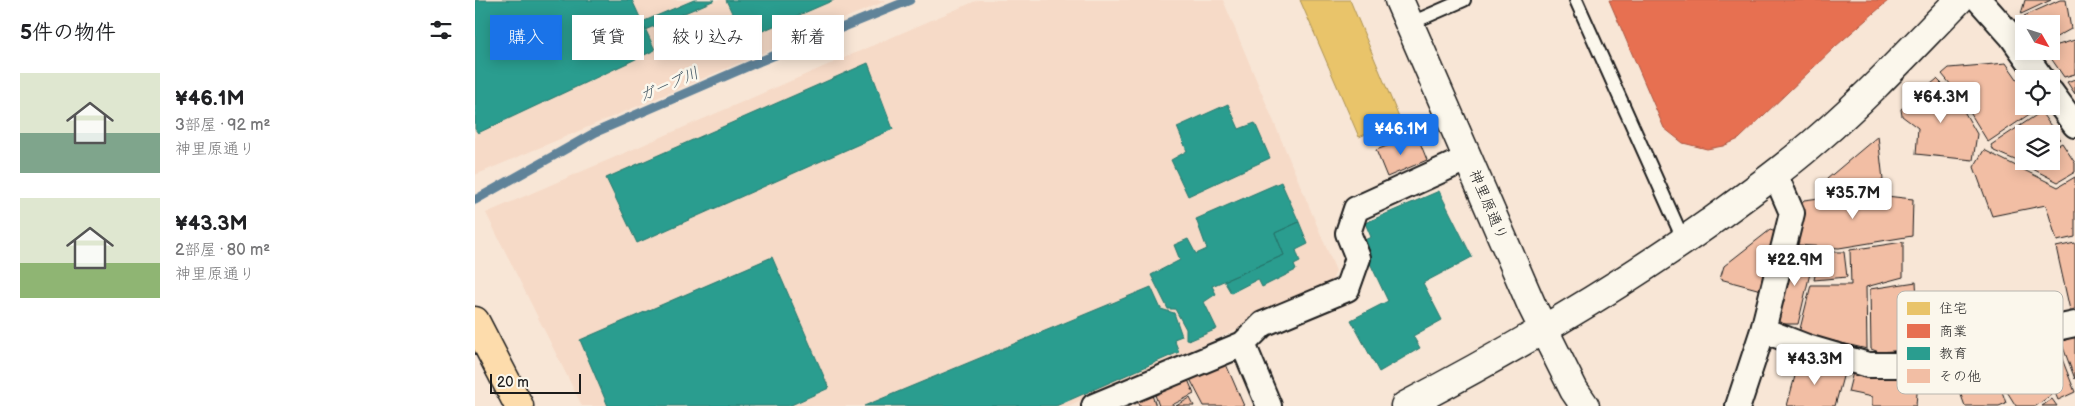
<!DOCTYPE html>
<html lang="ja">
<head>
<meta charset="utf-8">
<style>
  :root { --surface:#fff; --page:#f2f2f2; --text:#202124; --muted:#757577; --accent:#1a73e8 }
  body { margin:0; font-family:"Balsamiq Sans","Klee One",sans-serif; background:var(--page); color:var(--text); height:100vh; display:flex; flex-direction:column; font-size:19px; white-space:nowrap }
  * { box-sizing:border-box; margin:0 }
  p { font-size:16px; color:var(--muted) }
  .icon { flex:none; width:28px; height:28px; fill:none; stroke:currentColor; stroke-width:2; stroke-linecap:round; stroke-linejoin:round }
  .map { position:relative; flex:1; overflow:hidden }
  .details { display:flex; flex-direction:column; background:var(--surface); width:475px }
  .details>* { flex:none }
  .hud { position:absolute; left:15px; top:15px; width:475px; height:45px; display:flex; gap:10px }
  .needle { width:32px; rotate:129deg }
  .controls { position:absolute; left:1540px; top:15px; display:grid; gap:10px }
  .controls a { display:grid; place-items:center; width:45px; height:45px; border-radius:0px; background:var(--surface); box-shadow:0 2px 12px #0003; font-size:25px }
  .scale { position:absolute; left:15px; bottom:12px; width:91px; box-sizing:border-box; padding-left:5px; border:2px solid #1c1c1c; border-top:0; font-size:14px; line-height:18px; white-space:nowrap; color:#1c1c1c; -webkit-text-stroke:4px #fbf7ec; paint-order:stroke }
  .price { position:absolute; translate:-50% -42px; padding:0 11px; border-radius:5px; background:#fff; color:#222; font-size:16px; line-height:32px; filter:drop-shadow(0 1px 2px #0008) }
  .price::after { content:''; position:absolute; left:50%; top:30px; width:15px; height:11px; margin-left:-8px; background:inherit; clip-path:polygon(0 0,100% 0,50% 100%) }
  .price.current { background:var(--accent); color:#fff }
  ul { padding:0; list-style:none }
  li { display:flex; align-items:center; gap:15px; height:125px; padding:0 20px }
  li span { display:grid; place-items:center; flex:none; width:140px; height:100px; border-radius:0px; color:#555 }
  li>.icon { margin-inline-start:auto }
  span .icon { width:60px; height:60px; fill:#fffc; stroke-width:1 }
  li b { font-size:21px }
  h2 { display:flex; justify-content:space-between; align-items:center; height:60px; padding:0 20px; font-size:21px }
  .chip { padding:0 18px; border-radius:0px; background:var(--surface); box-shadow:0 2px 12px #0003; font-size:18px; line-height:45px }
  .chip.current { background:var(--accent); color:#fff }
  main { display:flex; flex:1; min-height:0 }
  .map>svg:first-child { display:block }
  .built { fill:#f6dac7 }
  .homes { fill:#e9c46a; stroke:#ac9253 }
  .shops { fill:#e76f51; stroke:#aa5641 }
  .schools { fill:#2a9d8f; stroke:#26766c }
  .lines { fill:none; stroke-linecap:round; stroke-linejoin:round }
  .stream { stroke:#608399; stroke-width:9 }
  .building { fill:#f2bea4; stroke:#1c1c1c }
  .lane-casing { stroke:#1c1c1c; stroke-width:16 }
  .street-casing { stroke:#1c1c1c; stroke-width:28 }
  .secondary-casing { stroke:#1c1c1c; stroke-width:31 }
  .highway-casing { stroke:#1c1c1c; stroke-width:31 }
  .lane { stroke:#fbf7ec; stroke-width:12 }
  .street { stroke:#fbf7ec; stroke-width:24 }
  .secondary { stroke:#fbf7ec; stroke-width:28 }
  .highway { stroke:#fddcac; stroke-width:28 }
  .labels { text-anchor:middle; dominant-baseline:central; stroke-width:5; stroke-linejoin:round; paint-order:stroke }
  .street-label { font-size:15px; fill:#1c1c1c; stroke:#fbf7ec }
  .water-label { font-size:16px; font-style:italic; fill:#445865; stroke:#fbf7ec }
  .key { fill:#fbf7ec; stroke:#b8b5ae; stroke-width:1 }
  .key-label { font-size:14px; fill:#1c1c1c }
</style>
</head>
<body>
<main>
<section class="details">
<h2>5件の物件<svg class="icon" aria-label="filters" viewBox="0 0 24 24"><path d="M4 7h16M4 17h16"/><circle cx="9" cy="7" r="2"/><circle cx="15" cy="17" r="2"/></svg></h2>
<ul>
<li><span style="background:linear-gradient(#dfe7d0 60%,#7fa58c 0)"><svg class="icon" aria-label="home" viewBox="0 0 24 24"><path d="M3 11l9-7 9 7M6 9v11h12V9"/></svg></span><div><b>¥46.1M</b><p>3部屋 · 92 m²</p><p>神里原通り</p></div></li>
<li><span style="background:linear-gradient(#dfe7d0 65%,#8fb573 0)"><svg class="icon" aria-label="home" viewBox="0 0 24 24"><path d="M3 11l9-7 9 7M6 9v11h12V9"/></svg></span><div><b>¥43.3M</b><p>2部屋 · 80 m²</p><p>神里原通り</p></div></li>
</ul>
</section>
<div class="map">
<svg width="1600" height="406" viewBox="0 0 1600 406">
  <rect width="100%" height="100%" fill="#f8e6d6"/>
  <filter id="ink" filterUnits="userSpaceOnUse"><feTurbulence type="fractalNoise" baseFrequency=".02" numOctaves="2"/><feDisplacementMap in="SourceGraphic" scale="10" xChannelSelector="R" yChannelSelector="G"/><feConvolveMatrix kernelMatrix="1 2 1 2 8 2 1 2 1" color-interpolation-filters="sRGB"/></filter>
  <g filter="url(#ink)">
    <path class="built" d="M0 0H413L0 175Z
      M503 0H748L861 271 854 288 593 406H107L11 213Z"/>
    <path class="homes" d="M825 0H875L925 120 884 137Z"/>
    <path class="shops" d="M1134 0H1414L1361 46 1264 139 1248 146 1232 149 1208 143 1189 128Z"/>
    <path class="schools" d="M0 0H157L180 50 3 133 0 129Z
      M219 0H240L170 30 167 22Z
      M251 0H359L269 39Z
      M393 63 418 129 162 243 131 178Z
      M753 104 764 129 780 123 795 158 713 196 696 160 712 151 702 127Z
      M806 182 824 222 800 233 809 255 737 286 741 294 729 302 742 329 716 340 711 339V329L700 309H693L676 275 705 260 699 245 713 239 721 254 732 249 721 219Z
      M964 191 997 257 948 283 967 320 938 336 945 348 904 372 876 320 913 301 885 242 896 237 890 223Z
      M824 222 833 244 821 250 825 262 819 265 821 270 787 287 783 279 756 293 749 281 809 255 800 233Z
      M297 257 354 388 314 406H133L105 340Z
      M676 287 686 309 699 313 707 336 699 339 704 352 581 406H389Z"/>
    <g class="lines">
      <path class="stream" d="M0 200 121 132 276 65 435 0"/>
    </g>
    <path class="building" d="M1550 0H1576L1546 14Z
      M1585 0H1591L1596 29 1576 40V24H1553L1549 16Z
      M1600 40V74L1589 77 1571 51H1576V47Z
      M1531 63 1549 89V106H1560L1562 109 1513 142 1485 96 1467 74 1474 68Z
      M1462 79 1482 99 1502 134 1498 160 1441 154 1443 128 1427 116 1426 109Z
      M1600 79V94L1592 82Z
      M1566 112 1585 139 1576 144V134H1549L1550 161 1547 163 1519 151 1516 145Z
      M942 135 952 160 912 177 901 150Z
      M1403 136 1408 180 1352 187V179Z
      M1587 143 1600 163V172L1583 182 1550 165 1557 161H1576V149Z
      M1509 150 1583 187 1600 177V237L1582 241 1571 205 1517 216 1499 167Z
      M1384 193 1438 199 1437 236 1364 248 1323 245 1318 242 1324 206 1329 200Z
      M1295 230 1301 232 1286 290 1245 279 1249 266Z
      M1428 242V277L1391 287 1392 349 1324 333 1336 285H1376L1375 250Z
      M1600 243V309L1595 310 1581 247Z
      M1316 250 1340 252 1323 324H1302Z
      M1345 252H1369L1372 277 1339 280Z
      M1441 282 1445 349 1404 352 1396 349 1395 289Z
      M1600 336V379L1586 342Z
      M1580 341 1600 392 1583 400 1562 348Z
      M1516 360 1531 403 1524 406H1490L1478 373Z
      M1324 361 1369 373 1360 406H1312Z
      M750 362 769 406H729L715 379Z
      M1378 372 1399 377 1443 380 1441 406H1397V397L1373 392Z
      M711 375 719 394 695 406H684L678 389Z
      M1563 377 1576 395 1561 406H1541L1531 390Z
      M674 387 681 406H664L659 393Z
      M715 398 719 406H701Z
      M1577 399 1582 406H1567Z"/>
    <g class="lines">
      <g class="lane-casing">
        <path id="lane" d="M1101 0 1209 241
          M934 24 989 0"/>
      </g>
      <g class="street-casing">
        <path id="street" d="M1504 0 1537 37 1567 79
          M1576 92 1600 125
          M1288 330 1332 347 1393 365H1427L1521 341 1600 324
          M768 344 794 406
          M619 406 768 344 788 324 872 289 883 258 873 233 881 209 993 158
          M1263 406 1288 330 1317 213 1300 174"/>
      </g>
      <g class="secondary-casing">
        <path id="secondary" d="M924 0 1057 306 1099 390 1110 406
          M930 406C1035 351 1137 292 1234 223 1271 196 1309 169 1344 138 1394 95 1438 47 1484 0"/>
      </g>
      <g class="highway-casing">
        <path id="highway" d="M0 321 44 406"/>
      </g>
      <use href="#lane" class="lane"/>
      <use href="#street" class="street"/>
      <use href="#secondary" class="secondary"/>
      <use href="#highway" class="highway"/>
    </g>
  </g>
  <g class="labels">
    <g class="street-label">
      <text transform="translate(1013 205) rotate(67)">神里原通り</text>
    </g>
    <g class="water-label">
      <text transform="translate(194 85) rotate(-23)">ガーブ川</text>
    </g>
  </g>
  <rect x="1422" y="291" width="166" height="103" rx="8" class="key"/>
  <rect x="1432" y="302" width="23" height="13" fill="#e9c46a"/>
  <rect x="1432" y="324" width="23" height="14" fill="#e76f51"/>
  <rect x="1432" y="347" width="23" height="13" fill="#2a9d8f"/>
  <rect x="1432" y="369" width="23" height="14" fill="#f2bea4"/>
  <g class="key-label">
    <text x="1464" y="313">住宅</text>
    <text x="1464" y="336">商業</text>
    <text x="1464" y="358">教育</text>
    <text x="1464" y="381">その他</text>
  </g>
</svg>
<div class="controls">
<a><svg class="needle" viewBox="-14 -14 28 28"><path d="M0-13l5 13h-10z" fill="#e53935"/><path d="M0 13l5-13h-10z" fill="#757577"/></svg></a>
<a><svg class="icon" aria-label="locate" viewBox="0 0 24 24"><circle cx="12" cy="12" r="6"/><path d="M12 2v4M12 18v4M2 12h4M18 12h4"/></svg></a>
<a><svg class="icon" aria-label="layers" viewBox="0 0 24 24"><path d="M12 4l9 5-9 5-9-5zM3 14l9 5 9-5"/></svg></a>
</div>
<div class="scale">20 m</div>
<b class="price" style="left:1466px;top:124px">¥64.3M</b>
<b class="price current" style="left:926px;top:156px">¥46.1M</b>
<b class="price" style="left:1378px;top:220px">¥35.7M</b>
<b class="price" style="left:1320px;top:287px">¥22.9M</b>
<b class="price" style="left:1340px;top:386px">¥43.3M</b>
<div class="hud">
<a class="chip current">購入</a>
<a class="chip">賃貸</a>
<a class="chip">絞り込み</a>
<a class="chip">新着</a>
</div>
</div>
</main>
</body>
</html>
